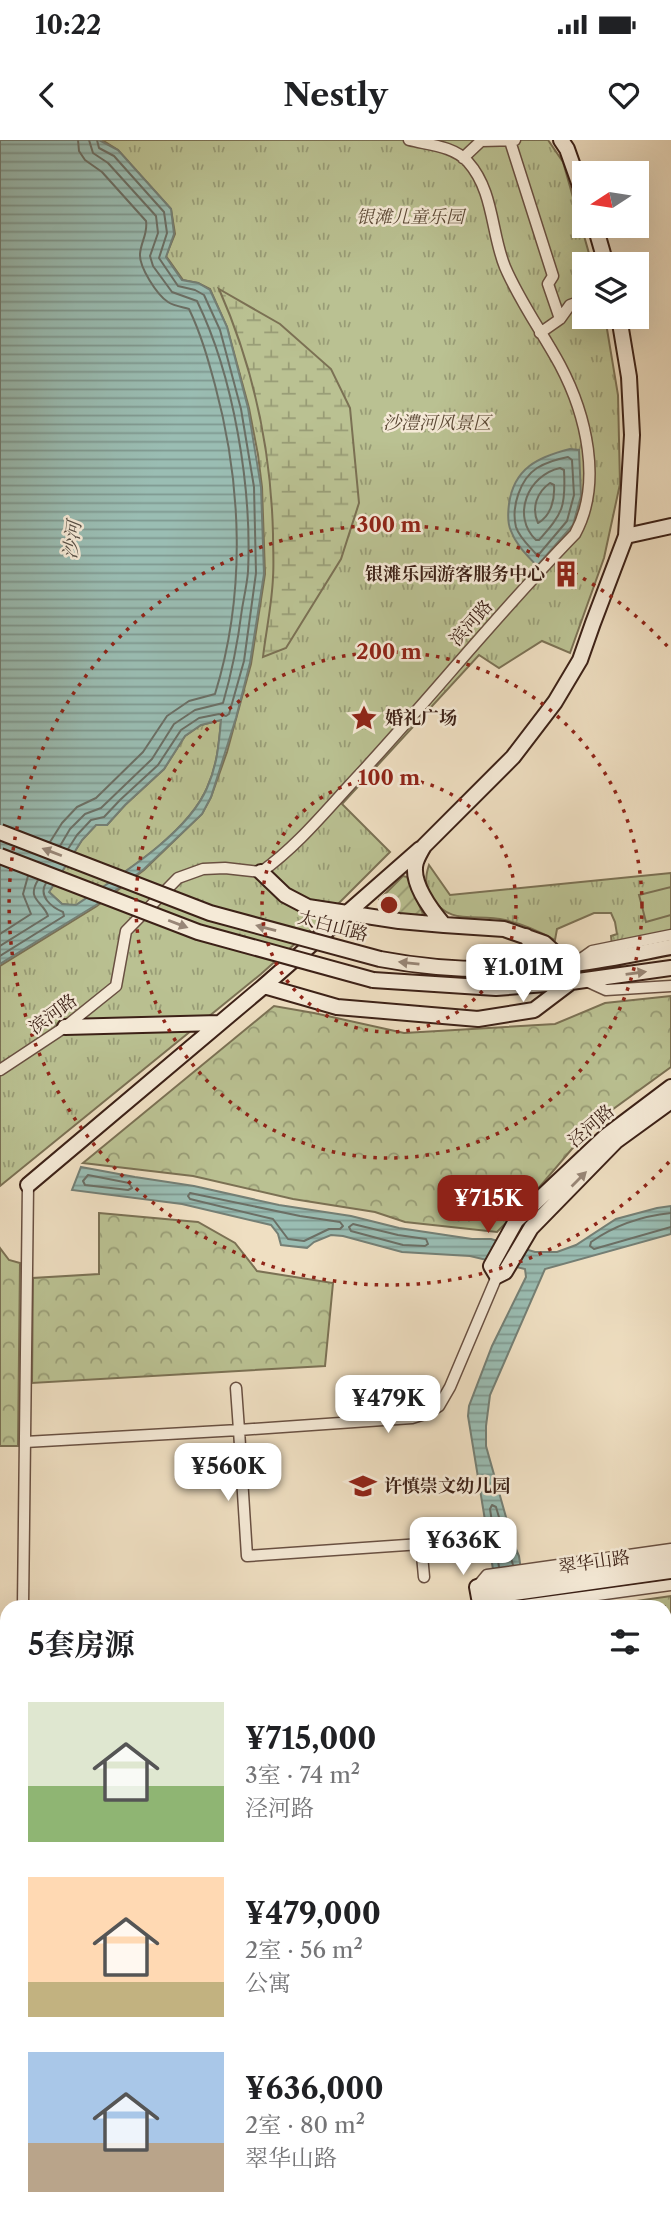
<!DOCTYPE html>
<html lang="zh">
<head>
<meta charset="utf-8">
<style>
  :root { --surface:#fff; --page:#f2f2f2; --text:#202124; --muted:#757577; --accent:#8f2418 }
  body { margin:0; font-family:"Libre Caslon Text","Noto Serif SC",serif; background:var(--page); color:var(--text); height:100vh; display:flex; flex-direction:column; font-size:26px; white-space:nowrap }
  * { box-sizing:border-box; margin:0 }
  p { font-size:23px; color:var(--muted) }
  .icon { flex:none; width:38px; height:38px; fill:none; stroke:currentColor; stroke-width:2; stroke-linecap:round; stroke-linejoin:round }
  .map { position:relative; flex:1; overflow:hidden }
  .panel { position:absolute; left:0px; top:1460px; width:672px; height:625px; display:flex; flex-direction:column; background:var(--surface); border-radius:21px 21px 0 0; box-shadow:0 7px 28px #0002 }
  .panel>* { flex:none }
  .needle { width:46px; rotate:258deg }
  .buttons { position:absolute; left:572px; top:21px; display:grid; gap:14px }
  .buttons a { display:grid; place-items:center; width:77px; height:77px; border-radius:0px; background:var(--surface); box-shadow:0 7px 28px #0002; font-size:35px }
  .price { position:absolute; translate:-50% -60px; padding:0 16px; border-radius:14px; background:#fff; color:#222; font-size:23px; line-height:46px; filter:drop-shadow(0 2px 4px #0008) }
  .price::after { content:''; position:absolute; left:50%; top:42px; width:21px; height:16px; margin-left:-10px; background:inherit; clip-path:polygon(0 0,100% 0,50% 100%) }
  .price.active { background:var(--accent); color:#fff }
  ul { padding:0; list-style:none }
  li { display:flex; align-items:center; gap:21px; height:175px; padding:0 28px }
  li span { display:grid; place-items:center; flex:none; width:196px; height:140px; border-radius:0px; color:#555 }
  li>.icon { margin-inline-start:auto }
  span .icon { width:84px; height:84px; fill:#fffc; stroke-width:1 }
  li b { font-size:30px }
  h2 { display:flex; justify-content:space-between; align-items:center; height:84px; padding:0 28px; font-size:30px }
  .status { display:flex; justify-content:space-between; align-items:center; height:49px; padding:0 35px; background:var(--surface); direction:ltr }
  .status svg { height:19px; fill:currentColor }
  header { display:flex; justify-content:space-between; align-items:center; height:91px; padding:0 28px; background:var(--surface); font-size:32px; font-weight:700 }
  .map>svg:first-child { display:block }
  .grass { fill:url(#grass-tufts); stroke:#7b7154; stroke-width:2 }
  .forest { fill:url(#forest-crowns); stroke:#7b7154; stroke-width:2 }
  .wetland { fill:url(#wetland-marsh); stroke:#7b7154; stroke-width:2 }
  .garden { fill:url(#garden-furrows); stroke:#7b7154; stroke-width:2 }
  .pitch { fill:#bac192; stroke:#7b7154; stroke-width:2 }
  .water { fill:url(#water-rules); stroke:#747f75; stroke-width:2; fill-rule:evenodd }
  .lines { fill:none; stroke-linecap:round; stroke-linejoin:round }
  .shore { stroke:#6b6f65; stroke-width:2 }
  .street-casing { stroke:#695042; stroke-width:13 }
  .secondary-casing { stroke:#3c2117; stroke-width:18 }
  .street { stroke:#f5ead7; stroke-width:10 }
  .secondary { stroke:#f5ead7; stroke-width:14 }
  .rail-casing { stroke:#3c2117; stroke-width:5 }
  .rail { stroke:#f5ead7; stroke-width:2.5; stroke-dasharray:8; stroke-linecap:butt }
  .secondary-bridge-casing { stroke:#3c2117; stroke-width:18; stroke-linecap:butt }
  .secondary-bridge { stroke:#f5ead7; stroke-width:14 }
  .oneway { fill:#988677 }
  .ring { fill:none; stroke:#8f2418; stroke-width:3.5; stroke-dasharray:3.5 7 }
  .labels { text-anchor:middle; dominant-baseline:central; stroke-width:5; stroke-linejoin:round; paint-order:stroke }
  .park-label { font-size:18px; font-style:italic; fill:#5c4936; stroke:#f5ead7 }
  .poi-label { font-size:18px; font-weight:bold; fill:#3c2117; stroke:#f5ead7; text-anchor:start }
  .street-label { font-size:18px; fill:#3c2117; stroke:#f5ead7 }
  .water-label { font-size:19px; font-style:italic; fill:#585046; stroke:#f5ead7 }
  .centre { fill:#8f2418; stroke:#f5ead7; stroke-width:3.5 }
  .ring-label { font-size:21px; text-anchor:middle; font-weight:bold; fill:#8f2418; stroke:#f5ead7; stroke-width:5; stroke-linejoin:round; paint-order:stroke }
</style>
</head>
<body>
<div class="status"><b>10:22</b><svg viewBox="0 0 49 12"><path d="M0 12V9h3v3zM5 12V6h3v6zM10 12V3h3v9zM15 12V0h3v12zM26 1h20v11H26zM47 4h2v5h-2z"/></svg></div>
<header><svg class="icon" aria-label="back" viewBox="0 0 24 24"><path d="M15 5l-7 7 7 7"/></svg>Nestly<svg class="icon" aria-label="heart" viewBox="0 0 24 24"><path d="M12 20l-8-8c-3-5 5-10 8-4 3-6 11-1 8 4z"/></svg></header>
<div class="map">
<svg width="671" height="2084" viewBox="0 0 671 2084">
  <defs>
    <pattern id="grass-tufts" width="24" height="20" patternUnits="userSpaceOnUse" patternTransform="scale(1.75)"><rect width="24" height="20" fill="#bac192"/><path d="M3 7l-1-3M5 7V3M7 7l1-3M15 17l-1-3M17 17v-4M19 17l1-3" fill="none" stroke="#989c76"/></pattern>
    <pattern id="forest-crowns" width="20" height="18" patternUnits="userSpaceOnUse" patternTransform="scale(1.75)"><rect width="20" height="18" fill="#bac192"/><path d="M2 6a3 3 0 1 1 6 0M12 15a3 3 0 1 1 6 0" fill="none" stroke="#989c76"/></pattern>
    <pattern id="wetland-marsh" width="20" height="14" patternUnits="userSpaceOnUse" patternTransform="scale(1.75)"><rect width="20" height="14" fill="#bac192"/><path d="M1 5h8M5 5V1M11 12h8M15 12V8" fill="none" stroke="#989c76"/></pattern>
    <pattern id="garden-furrows" width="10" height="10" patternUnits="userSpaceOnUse" patternTransform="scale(1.75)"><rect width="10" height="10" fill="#bac192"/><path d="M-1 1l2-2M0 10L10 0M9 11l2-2" fill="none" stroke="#989c76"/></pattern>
    <pattern id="water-rules" width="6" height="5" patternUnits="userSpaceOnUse" patternTransform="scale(1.75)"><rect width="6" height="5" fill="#9abdb3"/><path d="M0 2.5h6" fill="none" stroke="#7f9991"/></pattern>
  </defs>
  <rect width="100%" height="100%" fill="#efdfc2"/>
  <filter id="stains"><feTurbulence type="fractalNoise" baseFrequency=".00286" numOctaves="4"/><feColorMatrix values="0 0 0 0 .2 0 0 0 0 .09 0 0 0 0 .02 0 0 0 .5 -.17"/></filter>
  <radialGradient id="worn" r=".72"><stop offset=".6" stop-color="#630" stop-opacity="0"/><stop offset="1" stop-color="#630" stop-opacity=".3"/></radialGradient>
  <path class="grass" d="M102 0H548L563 22 592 124H584V177H605L618 255 620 344 604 418 570 513 542 501 499 528 479 515 342 664 390 712 325 777 261 834 0 1046V826L97 766 144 730 202 674 211 657 227 612 251 524 265 434 262 347 258 315 249 268 227 187 210 149 198 143 183 140 166 116 175 94 171 69 118 10Z
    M221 580C219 604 217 626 207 648 187 695 117 737 76 766L62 764 49 752 82 700 96 685H107L125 665 164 629 185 596 201 585Z
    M429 725 450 755 671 733V793L612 805 611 796 617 794 615 782 611 773H594L557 789 555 800C539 791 523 784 505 780 476 773 449 787 431 756 425 745 425 737 429 725Z
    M5 1936 7 1948V2076L0 2074V1937Z
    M14 2077H396L402 2084H46Z"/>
  <path class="forest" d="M671 856V927L594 983 531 1057 497 1092 405 1082 375 1072 293 1059 193 1036 83 1023 274 866 314 873 404 893 555 884 605 863Z
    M99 1073 198 1082 235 1103 257 1131 333 1143 325 1226 32 1243 33 1138 99 1134Z
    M0 1108 9 1120 20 1123 18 1306H0Z
    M671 1456V1512L665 1513V1466H602Z
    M671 1620V1721L665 1722V1621Z"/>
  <path class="wetland" d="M219 149 280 184 331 229 350 268 359 363 341 419 286 508 263 517C266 491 272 464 273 437 274 423 273 408 273 394 271 309 253 226 219 149Z"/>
  <path class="garden" d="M403 736 407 737 423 774 419 777 391 773 379 766V760Z"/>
  <path class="pitch" d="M671 747V775L646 782 639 755Z"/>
  <path class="water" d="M0 0H99L118 10 171 69 174 94 166 117 182 140 198 143 210 150 227 187 248 268 261 347 264 434 250 523 236 578 211 657 202 674 144 729 96 765 0 824ZM221 580C219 604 217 626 207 648 187 695 117 737 76 765L62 764 49 752 82 700 96 685H107L125 665 164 629 185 596 201 585Z
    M570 309 579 310 581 356 573 385 537 426C527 415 516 405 511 391 507 383 508 372 509 364 514 328 538 317 570 309Z
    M81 1027 135 1037 194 1046 279 1065 351 1076 399 1088 472 1099H491L535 1112H557L576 1105 616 1079 657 1068 671 1066V1094L545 1129 490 1255 486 1286V1306L513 1402 519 1416 526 1466H499L468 1276 469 1266 492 1206 526 1137 525 1129 470 1116 402 1112 343 1096 331 1095 314 1102 307 1108 281 1105 278 1094 271 1085 182 1064 72 1050Z"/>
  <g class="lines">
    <path class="shore" d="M568 317 572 320 574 355 567 381 540 413 536 414C529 406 519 397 516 387 511 367 520 339 537 328 547 322 557 319 568 317Z
      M560 328 564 330C566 367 563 373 539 400H536C511 376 528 335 560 328Z
      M550 343 554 345C555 359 551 376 538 383 531 368 537 352 550 343Z
      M50 702 62 683 77 667 96 658 143 612 167 576 189 561 215 554C246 454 242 345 215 245 208 219 201 194 189 169 182 167 174 166 168 162 157 155 139 127 140 114 141 101 148 94 146 81L102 32 85 20 79 11 78 0
      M60 706 70 689 85 674 101 668 152 619 174 584 195 570 223 563C232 532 238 501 242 469 244 457 247 444 248 432 252 348 234 237 197 161L172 152 153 126 150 116 158 93 156 76 108 23 93 13 89 0
      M68 709 77 695 91 680 104 677 120 660 158 625 181 590 199 578 219 574 226 576 229 574 244 521 256 433 254 347 241 269 220 190 204 155 195 150 178 146 159 118 167 93 164 72 114 16 99 8 97 0
      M0 794 31 774 23 754 28 736
      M0 806 48 776C43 761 26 760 38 740
      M0 816 64 776 63 772C51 767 38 756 46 743
      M88 1035 129 1043 132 1048 128 1050 85 1045 83 1041Z
      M190 1053 300 1076 340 1082 343 1086 340 1089H329L304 1101 288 1099 273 1079 190 1059 188 1056Z
      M671 1073C642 1076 615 1085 591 1102L590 1106 594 1109 671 1087
      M353 1084 398 1095 426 1099 428 1104 425 1106 403 1105 351 1091 349 1087Z
      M499 1427 490 1369 492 1365 496 1367 513 1425"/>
    <g class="street-casing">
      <path id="street" d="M510 1 553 136 548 144 560 179
        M463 18 481 1 515 0
        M540 193 560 179 570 165 584 160
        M578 821 592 811 671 795
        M584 840 606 850 671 846
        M0 930 65 887 116 846 126 791 178 738 203 729 225 728 261 732C299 705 328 668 360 634 433 555 500 471 575 394 603 343 586 274 560 225 542 192 520 162 505 127 491 93 494 51 468 22 454 6 429 5 409 0
        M236 1248 239 1290 412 1278 428 1273 439 1266 450 1247 497 1136
        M25 1302 239 1290 247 1416 421 1404 424 1437
        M477 1447 487 1435 671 1409
        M23 1466 28 1045
        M517 1466 671 1445
        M0 1496H7
        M665 1808 671 1807
        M0 1840 7 1839
        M665 1953 671 1952
        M0 1997H7
        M665 2029 671 2027
        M283 2077 296 2084
        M402 2080 414 2077"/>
    </g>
    <g class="secondary-casing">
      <path id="secondary" d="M561 0 567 9 584 57
        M595 86 606 124
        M626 396 671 386
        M261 732 285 755 308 767 399 781 444 785
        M526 796 536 811 534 828
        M380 819C443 831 510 832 575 824 607 820 639 813 671 807
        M568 825 544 803 504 789 444 785C431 770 410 742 416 722 418 716 421 711 424 706L513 617 555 562 580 520 593 483 626 396 632 295 629 237 619 177
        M373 840 496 848 571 842 671 828
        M264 846 337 867 478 879 534 870 571 842
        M65 887 219 883
        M671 947 606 996 516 1081 491 1126 497 1136 505 1132 531 1088 616 1001 671 961
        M28 1045 264 846 420 709
        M671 1418 477 1447 479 1458 671 1431
        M665 1741 671 1740"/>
    </g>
    <use href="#street" class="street"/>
    <use href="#secondary" class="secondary"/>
    <g class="rail-casing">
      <path id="rail" d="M665 1530 671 1529
        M0 1628 7 1627"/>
    </g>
    <use href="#rail" class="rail"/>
    <g class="secondary-bridge-casing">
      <path id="secondary-bridge" d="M0 692 210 773 380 819
        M0 716 198 792 373 840"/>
    </g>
    <use href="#secondary-bridge" class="secondary-bridge"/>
  </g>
  <defs><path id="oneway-solid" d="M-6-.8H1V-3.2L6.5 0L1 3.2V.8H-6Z" transform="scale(1.75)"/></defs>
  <g class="oneway">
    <use href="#oneway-solid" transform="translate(52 712) rotate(-159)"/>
    <use href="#oneway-solid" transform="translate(178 784) rotate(21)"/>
    <use href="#oneway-solid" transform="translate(266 788) rotate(-165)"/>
    <use href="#oneway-solid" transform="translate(409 823) rotate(-174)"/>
    <use href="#oneway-solid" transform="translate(636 833) rotate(-8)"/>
    <use href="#oneway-solid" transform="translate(579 1039) rotate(-45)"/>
  </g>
  <g class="ring">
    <circle cx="389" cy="765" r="127"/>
    <circle cx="389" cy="765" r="253"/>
    <path d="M669 1022A380 380 0 1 1 669 508"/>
  </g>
  <defs>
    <g id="building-bare" transform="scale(2.1)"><path d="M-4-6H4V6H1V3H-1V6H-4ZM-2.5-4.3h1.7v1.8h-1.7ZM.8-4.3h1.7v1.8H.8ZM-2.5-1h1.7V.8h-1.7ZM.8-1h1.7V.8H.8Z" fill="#8f2418" stroke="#f5ead7" stroke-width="2.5" paint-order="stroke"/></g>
    <g id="sight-bare" transform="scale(2.1)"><path d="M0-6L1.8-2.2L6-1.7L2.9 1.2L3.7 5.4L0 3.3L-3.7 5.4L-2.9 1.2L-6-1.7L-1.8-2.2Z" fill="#8f2418" stroke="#f5ead7" stroke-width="2.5" paint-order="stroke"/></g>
    <g id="school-bare" transform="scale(2.1)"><path d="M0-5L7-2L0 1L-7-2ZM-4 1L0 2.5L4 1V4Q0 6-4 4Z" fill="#8f2418" stroke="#f5ead7" stroke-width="2.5" paint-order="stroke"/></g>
  </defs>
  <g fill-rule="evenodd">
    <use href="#building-bare" x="566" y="434"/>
    <use href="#sight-bare" x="364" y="578"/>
    <use href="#school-bare" x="363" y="1346"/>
  </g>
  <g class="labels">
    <g class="park-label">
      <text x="410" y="77">银滩儿童乐园</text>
      <text x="437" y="283">沙澧河风景区</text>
    </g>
    <g class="poi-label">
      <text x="545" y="434" text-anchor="end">银滩乐园游客服务中心</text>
      <text x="385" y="578">婚礼广场</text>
      <text x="384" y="1346">许慎崇文幼儿园</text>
    </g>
    <g class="street-label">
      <text transform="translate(471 483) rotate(-48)">滨河路</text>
      <text transform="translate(333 786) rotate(15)">太白山路</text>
      <text transform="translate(53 874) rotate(-36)">滨河路</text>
      <text transform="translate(591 986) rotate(-41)">泾河路</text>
      <text transform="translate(594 1422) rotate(-8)">翠华山路</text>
    </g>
    <g class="water-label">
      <text transform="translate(72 400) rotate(-83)">沙河</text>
    </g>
  </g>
  <circle cx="389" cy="765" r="10" class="centre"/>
  <g class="ring-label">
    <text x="389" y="392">300 m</text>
    <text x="389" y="519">200 m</text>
    <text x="389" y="645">100 m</text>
  </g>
  <rect width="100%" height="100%" filter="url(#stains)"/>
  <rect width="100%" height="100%" fill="url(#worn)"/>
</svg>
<div class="buttons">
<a><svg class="needle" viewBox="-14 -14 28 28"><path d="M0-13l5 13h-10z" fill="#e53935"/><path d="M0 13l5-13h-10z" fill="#757577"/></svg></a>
<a><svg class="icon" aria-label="layers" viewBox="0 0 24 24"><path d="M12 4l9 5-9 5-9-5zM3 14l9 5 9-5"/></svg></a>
</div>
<b class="price" style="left:523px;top:864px">¥1.01M</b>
<b class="price active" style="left:488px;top:1095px">¥715K</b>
<b class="price" style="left:388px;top:1295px">¥479K</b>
<b class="price" style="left:228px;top:1363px">¥560K</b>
<b class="price" style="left:463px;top:1437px">¥636K</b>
<section class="panel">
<h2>5套房源<svg class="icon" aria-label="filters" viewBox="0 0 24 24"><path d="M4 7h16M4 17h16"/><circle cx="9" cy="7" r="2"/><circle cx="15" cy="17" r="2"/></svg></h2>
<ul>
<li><span style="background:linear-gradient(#dfe7d0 60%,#8fb573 0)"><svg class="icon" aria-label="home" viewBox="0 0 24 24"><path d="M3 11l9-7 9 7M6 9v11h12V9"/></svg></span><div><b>¥715,000</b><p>3室 · 74 m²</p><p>泾河路</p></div></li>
<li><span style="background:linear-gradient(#ffd9b3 75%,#c2b280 0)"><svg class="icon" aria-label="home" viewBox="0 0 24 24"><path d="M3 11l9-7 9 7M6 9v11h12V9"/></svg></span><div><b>¥479,000</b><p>2室 · 56 m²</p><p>公寓</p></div></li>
<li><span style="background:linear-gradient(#a9c7e8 65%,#b9a48a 0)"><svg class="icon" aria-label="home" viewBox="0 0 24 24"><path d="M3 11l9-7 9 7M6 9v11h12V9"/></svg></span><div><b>¥636,000</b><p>2室 · 80 m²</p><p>翠华山路</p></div></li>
</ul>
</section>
</div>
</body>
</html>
